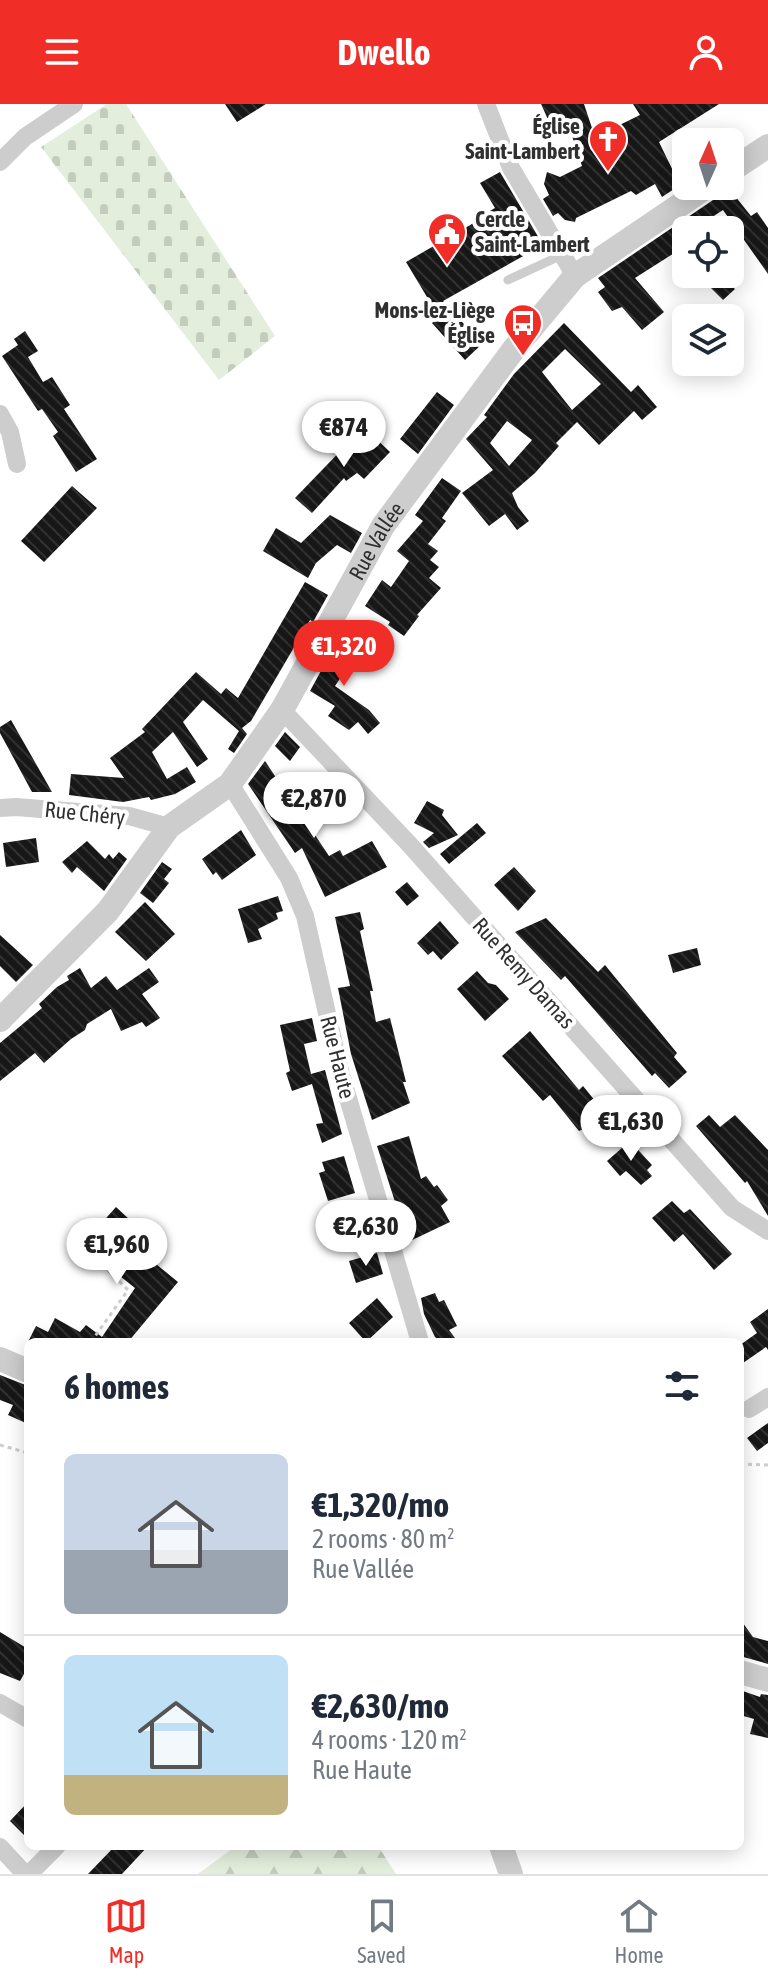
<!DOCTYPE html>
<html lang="en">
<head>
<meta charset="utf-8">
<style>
  :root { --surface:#fff; --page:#f2f2f3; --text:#1f2937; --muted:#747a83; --line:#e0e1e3; --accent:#f12d28 }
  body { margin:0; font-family:"Asap Condensed",sans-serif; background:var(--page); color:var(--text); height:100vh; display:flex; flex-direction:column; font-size:30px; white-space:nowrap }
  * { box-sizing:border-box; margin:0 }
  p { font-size:26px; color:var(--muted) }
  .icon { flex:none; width:44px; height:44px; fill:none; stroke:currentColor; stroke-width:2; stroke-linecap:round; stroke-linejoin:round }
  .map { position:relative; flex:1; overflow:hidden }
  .sheet { position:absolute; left:24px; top:1234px; width:720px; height:512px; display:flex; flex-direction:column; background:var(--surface); border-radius:12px; box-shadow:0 4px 20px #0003 }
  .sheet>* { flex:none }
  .needle { width:52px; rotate:3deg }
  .buttons { position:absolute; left:672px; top:24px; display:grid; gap:16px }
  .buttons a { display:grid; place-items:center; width:72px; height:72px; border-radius:12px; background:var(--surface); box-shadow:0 4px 20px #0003; font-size:40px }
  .price { position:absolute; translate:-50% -68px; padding:0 18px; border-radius:28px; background:#fff; color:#222; font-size:26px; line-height:52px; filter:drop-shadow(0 2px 4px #0008) }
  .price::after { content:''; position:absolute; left:50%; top:48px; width:24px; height:18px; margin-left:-12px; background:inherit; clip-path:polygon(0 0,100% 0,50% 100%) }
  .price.current { background:var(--accent); color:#fff }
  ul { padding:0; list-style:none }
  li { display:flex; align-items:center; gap:24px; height:200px; padding:0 40px }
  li+li { border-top:2px solid var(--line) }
  li span { display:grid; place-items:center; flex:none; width:224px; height:160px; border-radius:12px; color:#555 }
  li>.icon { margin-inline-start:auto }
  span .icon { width:96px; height:96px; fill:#fffc; stroke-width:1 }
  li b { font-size:34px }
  h2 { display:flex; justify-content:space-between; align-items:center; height:96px; padding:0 40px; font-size:34px }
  header { display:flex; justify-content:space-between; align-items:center; height:104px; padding:0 40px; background:var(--accent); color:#fff; font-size:36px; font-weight:700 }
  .tabs { display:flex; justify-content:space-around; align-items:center; height:112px; border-top:2px solid var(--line); background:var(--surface); font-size:22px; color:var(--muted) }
  .tabs a { display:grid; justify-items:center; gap:4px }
  .tabs .current { color:var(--accent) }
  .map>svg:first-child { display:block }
  .forest { fill:url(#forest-firs) }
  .cemetery { fill:url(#cemetery-stones) }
  .building { fill:url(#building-back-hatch); fill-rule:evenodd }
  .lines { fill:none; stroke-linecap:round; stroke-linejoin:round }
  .path { stroke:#cdcdcd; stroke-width:3; stroke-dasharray:4 4; stroke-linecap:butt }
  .service { stroke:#cdcdcd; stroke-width:9 }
  .minor { stroke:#cdcdcd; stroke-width:18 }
  .tertiary { stroke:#cdcdcd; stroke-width:24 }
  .labels { text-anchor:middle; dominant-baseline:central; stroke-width:8; stroke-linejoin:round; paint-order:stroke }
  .poi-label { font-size:22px; font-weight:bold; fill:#303030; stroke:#fff; text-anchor:end }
  .street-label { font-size:22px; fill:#303030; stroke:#fff }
</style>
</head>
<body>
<header><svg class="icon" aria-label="menu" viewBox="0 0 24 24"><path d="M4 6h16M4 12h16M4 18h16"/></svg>Dwello<svg class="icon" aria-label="person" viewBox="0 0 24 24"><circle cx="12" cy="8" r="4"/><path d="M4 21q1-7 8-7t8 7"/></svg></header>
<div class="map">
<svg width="768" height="1770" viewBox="0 0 768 1770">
  <defs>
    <pattern id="forest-firs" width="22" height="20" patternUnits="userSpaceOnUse" patternTransform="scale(2)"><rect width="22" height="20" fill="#e4eedd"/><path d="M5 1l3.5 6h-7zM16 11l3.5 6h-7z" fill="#c4ccbe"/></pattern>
    <pattern id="cemetery-stones" width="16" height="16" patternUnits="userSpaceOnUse" patternTransform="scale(2)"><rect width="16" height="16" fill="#e4eedd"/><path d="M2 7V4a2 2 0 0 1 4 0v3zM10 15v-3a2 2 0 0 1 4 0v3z" fill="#c4ccbe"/></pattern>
    <pattern id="building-back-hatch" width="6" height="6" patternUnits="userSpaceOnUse" patternTransform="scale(2)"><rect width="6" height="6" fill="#171717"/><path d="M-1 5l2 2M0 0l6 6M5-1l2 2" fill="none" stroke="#303030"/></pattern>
  </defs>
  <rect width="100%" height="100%" fill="#fff"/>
  <path class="forest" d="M236 1742H378L396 1770H198Z"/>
  <path class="cemetery" d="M107 0H126L275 232 219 276 41 43Z"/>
  <path class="building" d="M225 0H266L237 18Z
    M541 0H584L595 33 640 11 633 0H719L659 38 680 81 662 93 655 80 636 91 631 87 576 114 575 118 565 116 558 109 553 112 543 95 549 91 544 80 547 68 560 73 582 62 568 20 565 21 563 17 551 22Z
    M500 68 543 141 443 197 482 240 465 256 432 219 439 213 406 158 484 113 483 111 495 104 480 79Z
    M727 82 751 112 757 108 768 124V170L723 106 692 126H686V130L674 137 679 146 635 174 664 208 642 226 622 203 612 207 598 188 605 183 598 174 716 94Z
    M697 170H720L735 185 723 196Z
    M564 219 631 288 638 281 657 303 642 316 634 307 599 341 577 318 556 339 559 342 535 369 512 389 518 403 529 417 517 426 505 410 489 422 462 389 493 366 466 335 487 313 484 311 514 270ZM565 245 601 280 572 306 542 268ZM507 317 532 336 509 362 490 339Z
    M25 227 38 247 28 253 43 278 52 273 70 301 64 305 97 355 76 368 53 332 58 328 42 305 38 307 2 252 18 241 14 235Z
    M437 288 454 301 418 350 400 335Z
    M366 325 390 348 364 375 357 369 346 377 344 374 312 409 295 394 353 334 355 336Z
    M442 374 461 387 442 414 446 417 428 440 438 447 430 456 439 463 429 474 441 484 417 511 419 512 404 532 388 521 390 518 365 502 382 476 391 483 409 457 397 447 423 417 415 411Z
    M72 382 97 404 44 458 21 437Z
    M330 411 362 429 351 449 337 441 316 459 308 474 263 447 276 424 301 439Z
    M305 478 328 491 313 518 310 516 251 617 242 624 247 630 234 649 228 645 239 627 203 596 183 618 208 655 197 663 173 628 152 648 167 675 187 663 196 678 175 690 151 696 149 693 123 698 69 691 71 670 124 674 110 654 145 628 142 625 196 568 221 590 226 584 238 594Z
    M349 527 366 536 335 582 369 606 380 619 368 630 358 618 349 626 328 612 335 602 310 587 327 556 331 559Z
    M11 616 52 688H32L0 629V623Z
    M285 628 300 643 290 657 275 642Z
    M265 657 277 675 270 684 295 701 329 752 340 746 343 752 372 737 387 763 325 793 302 744 295 749 248 680Z
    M427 697 444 706 442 711 458 731 429 744 423 738 434 729 414 719Z
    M477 719 486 729 449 760 440 750Z
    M241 726 256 751 222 776 216 768 213 771 202 755Z
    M36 734 39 758 6 763 3 739Z
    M87 737 105 755 109 750 113 755 119 748 127 755 104 787 77 763 72 769 62 758Z
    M162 758 172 765 164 775 169 779 153 799 140 789Z
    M514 763 536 787 518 807 494 781Z
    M407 778 419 792 407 802 395 788Z
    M278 792 283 807 276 809 278 815 258 825 262 835 248 839 238 805Z
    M145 798 175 830 146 857 115 828Z
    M360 808 364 825 360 827 373 887H370L376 918 390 914 406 978H403L410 999 372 1016 351 950 338 884 350 882 335 813Z
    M546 814 598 868 605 861 677 949 674 953 687 968 669 984 655 969 652 972 565 872 561 876 515 828Z
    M440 817 459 839 441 856 433 847 428 851 417 839Z
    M0 831 33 861 16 878 0 862Z
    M697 844 701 861 673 869 668 851Z
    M80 864 91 884 106 872 117 886 149 864 159 878 142 890 160 914 146 923 142 918 121 927 111 905 87 920 85 926 71 935 44 959 35 949 0 977V939L42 904 39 900 57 883 69 876 67 872Z
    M477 867 488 879 496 881 509 895 485 917 457 885Z
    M312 914 317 937 304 940 311 970 325 966 342 1030 322 1039 316 1020 323 1019 312 980 292 987 286 969 290 967 280 921Z
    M530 927 579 986 583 982 605 1009 588 1023 579 1027 550 991 543 997 502 952Z
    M709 1011 720 1023 735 1011 768 1046V1112L747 1077 745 1079 696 1022Z
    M409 1032 421 1075 426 1072 434 1083 437 1081 448 1096 441 1102 450 1118 408 1138 377 1042Z
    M630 1037 652 1061 647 1066 652 1072 641 1081 626 1067 620 1072 607 1057Z
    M344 1052 355 1089 328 1097 319 1069 325 1067 322 1058Z
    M672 1097 684 1109 690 1105 732 1150 714 1166 683 1130 674 1138 652 1114Z
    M116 1103 130 1116 118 1129 178 1178 128 1238H28L36 1222 48 1228 55 1214 80 1228 86 1221 102 1233 135 1184 96 1153 89 1161 75 1149Z
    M377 1149 383 1170 356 1179 349 1157Z
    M435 1189 439 1198 444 1196 457 1222 449 1226 458 1238H442L435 1233 424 1210 421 1194Z
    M377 1194 393 1213 366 1238 349 1219Z
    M768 1205V1246L766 1243 740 1261V1241L757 1229 750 1218Z
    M0 1271 28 1282V1320L8 1311 13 1301 0 1296Z
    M768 1319V1339L757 1347 747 1334Z
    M740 1515 753 1533 768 1537V1560L740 1552Z
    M0 1528 28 1545V1563L20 1577 0 1569Z
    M740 1586 760 1593 761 1590 768 1591V1634L750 1630 754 1615 740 1611Z
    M28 1698V1735L10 1717Z
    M115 1742H148L122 1770H88Z"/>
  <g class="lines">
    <path class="path" d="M91 1238 128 1186 105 1163
      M0 1341 28 1349
      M740 1360 768 1361"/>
    <path class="service" d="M508 176 562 151"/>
    <path class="minor" d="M486 0 511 64 575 172
      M0 58 25 33 74 0
      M0 310 10 328 17 360
      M282 606 410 741 732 1104 768 1127
      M230 680 289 774 305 812 340 967 420 1238
      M0 704 16 703 129 712 169 723
      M749 1305 768 1293
      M0 1599 28 1615
      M0 1743 25 1770
      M29 1770 57 1742"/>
    <g class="tertiary">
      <path d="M730 67 768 42"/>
      <path id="s1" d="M0 916 108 807 169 723 230 680 282 606 383 422 514 245 575 172 708 82"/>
      <path d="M0 1255 28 1267"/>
      <path d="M740 1568 768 1576"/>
      <path d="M501 1742 511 1770"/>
    </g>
  </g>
  <defs>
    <g id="church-pin" transform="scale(2)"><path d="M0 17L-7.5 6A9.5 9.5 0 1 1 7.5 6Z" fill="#f12d28" stroke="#fff"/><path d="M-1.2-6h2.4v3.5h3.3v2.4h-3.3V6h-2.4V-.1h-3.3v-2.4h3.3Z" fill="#fff"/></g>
    <g id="civic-pin" transform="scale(2)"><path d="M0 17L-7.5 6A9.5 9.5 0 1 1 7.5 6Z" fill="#f12d28" stroke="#fff"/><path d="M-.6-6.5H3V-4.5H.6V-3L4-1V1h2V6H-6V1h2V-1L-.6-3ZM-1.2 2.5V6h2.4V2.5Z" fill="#fff"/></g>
    <g id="bus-pin" transform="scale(2)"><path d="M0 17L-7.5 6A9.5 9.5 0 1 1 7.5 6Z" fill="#f12d28" stroke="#fff"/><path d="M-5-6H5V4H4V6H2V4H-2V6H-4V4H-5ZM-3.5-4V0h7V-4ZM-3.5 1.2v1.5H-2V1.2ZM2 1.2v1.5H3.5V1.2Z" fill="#fff"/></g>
  </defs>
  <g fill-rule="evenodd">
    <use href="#church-pin" x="608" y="35"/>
    <use href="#civic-pin" x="447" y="128"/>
    <use href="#bus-pin" x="523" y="219"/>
  </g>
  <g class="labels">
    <g class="poi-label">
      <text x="580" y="22">Église<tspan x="580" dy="25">Saint-Lambert</tspan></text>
      <text x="475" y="115" text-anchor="start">Cercle<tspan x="475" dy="25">Saint-Lambert</tspan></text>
      <text x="495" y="206">Mons-lez-Liège<tspan x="495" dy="25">Église</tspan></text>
    </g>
    <g class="street-label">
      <text stroke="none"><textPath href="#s1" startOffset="616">Rue Vallée</textPath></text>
      <text transform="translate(85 709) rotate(6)">Rue Chéry</text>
      <text transform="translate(524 869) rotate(48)">Rue Remy Damas</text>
      <text transform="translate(338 953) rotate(76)">Rue Haute</text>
    </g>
  </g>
</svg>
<div class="buttons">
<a><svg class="needle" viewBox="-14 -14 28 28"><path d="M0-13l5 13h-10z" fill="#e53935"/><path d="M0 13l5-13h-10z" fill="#747a83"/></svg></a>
<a><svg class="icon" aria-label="locate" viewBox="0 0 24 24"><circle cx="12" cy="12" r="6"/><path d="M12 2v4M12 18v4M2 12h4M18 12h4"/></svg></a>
<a><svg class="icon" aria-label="layers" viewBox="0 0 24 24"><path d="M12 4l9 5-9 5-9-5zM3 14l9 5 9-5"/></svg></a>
</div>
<b class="price" style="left:344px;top:365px">€874</b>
<b class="price current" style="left:344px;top:584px">€1,320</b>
<b class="price" style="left:314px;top:736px">€2,870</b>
<b class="price" style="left:631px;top:1059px">€1,630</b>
<b class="price" style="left:366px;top:1164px">€2,630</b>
<b class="price" style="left:117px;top:1182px">€1,960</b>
<section class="sheet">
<h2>6 homes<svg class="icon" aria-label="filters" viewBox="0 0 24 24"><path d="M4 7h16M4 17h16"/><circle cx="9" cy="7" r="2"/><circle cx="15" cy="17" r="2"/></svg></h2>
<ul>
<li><span style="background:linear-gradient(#c9d6e8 60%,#9aa5b1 0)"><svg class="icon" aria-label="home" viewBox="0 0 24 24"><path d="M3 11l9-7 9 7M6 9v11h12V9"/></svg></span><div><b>€1,320/mo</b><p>2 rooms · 80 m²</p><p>Rue Vallée</p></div></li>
<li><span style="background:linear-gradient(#bfe0f5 75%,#c2b280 0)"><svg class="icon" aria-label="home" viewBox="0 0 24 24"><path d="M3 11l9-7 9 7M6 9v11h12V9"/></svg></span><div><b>€2,630/mo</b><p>4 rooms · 120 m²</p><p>Rue Haute</p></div></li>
</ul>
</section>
</div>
<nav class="tabs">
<a class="current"><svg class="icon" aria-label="map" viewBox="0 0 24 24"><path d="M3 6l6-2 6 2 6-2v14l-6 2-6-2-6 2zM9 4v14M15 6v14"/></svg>Map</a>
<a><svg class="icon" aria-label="saved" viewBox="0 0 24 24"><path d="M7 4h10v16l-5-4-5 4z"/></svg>Saved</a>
<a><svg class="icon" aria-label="home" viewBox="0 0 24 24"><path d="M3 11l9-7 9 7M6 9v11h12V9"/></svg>Home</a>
</nav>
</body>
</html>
